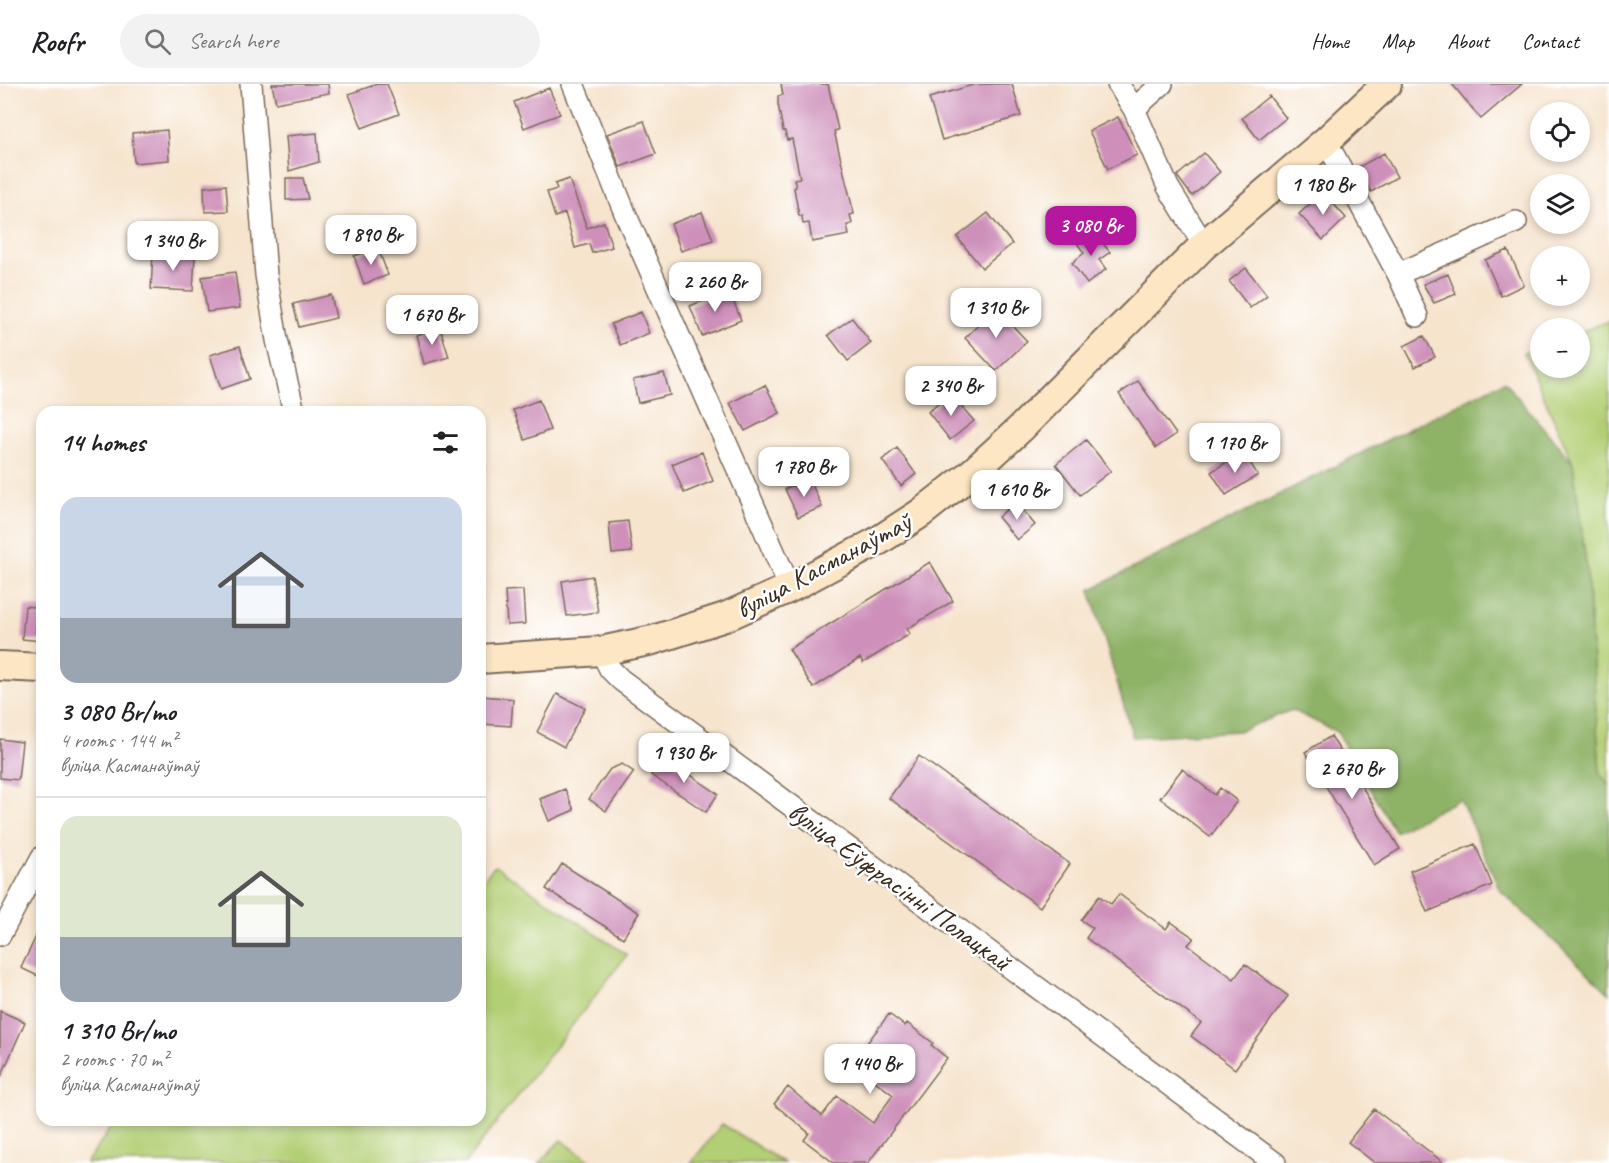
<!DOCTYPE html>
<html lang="en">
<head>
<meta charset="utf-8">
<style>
  :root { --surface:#fff; --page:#f2f2f2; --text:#202124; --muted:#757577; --line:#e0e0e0; --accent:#b5179e }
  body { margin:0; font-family:Caveat,sans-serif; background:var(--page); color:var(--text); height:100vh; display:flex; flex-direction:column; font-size:22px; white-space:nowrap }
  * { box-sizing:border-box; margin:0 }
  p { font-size:20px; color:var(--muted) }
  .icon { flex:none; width:33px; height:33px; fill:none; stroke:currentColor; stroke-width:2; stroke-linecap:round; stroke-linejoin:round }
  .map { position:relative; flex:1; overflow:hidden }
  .details { position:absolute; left:36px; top:322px; width:450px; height:720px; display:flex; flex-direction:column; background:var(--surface); border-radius:18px; box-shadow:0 3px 9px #0003 }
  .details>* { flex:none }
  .buttons { position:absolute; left:1530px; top:18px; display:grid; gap:12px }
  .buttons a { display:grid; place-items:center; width:60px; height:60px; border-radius:50%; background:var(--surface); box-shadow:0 3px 9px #0003; font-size:30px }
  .price { position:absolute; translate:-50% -51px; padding:0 14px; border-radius:12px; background:#fff; color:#222; font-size:20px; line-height:39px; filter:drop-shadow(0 2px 3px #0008) }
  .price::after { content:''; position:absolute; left:50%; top:36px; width:18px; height:14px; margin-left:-9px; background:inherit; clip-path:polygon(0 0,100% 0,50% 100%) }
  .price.selected { background:var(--accent); color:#fff }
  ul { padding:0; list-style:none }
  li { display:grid; align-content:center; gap:12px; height:318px; padding:0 24px }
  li+li { border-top:2px solid var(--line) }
  li span { display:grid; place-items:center; height:186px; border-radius:18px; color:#555 }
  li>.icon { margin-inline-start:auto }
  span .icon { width:108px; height:108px; fill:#fffc; stroke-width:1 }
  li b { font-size:26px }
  h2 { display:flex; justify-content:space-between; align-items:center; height:72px; padding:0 24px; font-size:26px }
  header { display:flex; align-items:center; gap:36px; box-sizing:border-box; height:84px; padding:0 30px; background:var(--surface); border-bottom:2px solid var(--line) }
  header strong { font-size:28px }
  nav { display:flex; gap:33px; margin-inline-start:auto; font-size:21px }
  .search { width:420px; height:54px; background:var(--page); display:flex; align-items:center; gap:15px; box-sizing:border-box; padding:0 21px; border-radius:33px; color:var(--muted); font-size:22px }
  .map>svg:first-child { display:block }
  .green { fill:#b3cf75; stroke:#777c4a; stroke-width:1.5 }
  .forest { fill:#8eb266; stroke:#646e42; stroke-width:1.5 }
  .building { fill:#ce90ba }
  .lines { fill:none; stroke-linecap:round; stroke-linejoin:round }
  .minor-casing { stroke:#7c6b5b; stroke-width:24 }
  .secondary-casing { stroke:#7c6b5b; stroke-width:32 }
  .minor { stroke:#fff; stroke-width:21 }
  .secondary { stroke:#fce6c4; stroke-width:28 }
  .labels { text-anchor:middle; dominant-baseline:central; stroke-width:5; stroke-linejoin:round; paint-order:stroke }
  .street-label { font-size:28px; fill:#3b2a1e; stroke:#fff }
</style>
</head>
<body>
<header>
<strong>Roofr</strong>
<div class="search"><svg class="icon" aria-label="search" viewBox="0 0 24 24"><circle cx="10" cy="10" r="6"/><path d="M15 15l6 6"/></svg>Search here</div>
<nav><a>Home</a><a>Map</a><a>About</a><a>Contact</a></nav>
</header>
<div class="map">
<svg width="1609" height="1079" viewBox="0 0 1609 1079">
  <rect width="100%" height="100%" fill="#fff"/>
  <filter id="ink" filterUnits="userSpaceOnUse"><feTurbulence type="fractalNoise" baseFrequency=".0167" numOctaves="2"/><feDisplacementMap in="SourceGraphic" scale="12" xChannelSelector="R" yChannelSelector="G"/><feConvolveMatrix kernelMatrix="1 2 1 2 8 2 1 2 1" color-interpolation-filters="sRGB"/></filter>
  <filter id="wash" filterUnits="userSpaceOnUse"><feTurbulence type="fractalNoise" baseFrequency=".008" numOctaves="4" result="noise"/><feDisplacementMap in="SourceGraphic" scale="24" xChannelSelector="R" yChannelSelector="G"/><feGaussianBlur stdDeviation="1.35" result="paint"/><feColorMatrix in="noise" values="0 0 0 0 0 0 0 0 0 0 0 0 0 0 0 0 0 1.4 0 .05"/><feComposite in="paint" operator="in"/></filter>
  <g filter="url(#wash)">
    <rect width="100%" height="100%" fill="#f6e4cd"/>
    <path class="green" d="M1609 237V700L1600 690 1587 488 1573 379 1524 269 1540 263V284H1580V248Z
      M495 782 627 871 465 1079H86L116 1037 480 1036V799Z
      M722 1040 784 1079H691Z
      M561 1056 593 1079H539Z"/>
    <path class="forest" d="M1504 297 1573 379 1587 488 1600 690 1609 700V909L1500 806 1460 715 1395 748 1337 648 1292 626 1239 647 1133 653 1090 506Z"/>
    <g id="blocks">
      <path class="building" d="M272 0H328L329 9 276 19Z
        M377 0H387L399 30 362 44 349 10Z
        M781 0H828L838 46 834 47 854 130 850 131 852 140 847 141 849 151 812 158 809 139 803 140 802 132H799L794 104 796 103 794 95 800 94 792 55 787 56 785 47H783L778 20V12L783 11Z
        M976 0H1012L1021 32 942 56 929 14Z
        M1452 0H1522L1481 35Z
        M549 4 560 30 524 44 514 18Z
        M1269 12 1286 34 1259 56 1242 34Z
        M1118 33 1137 71 1108 85 1089 47Z
        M644 37 656 70 620 83 607 50Z
        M167 46 169 76 134 79 132 49Z
        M317 49 319 78 289 87 286 52Z
        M1204 69 1220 88 1192 112 1177 92Z
        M1384 69 1397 93 1371 108 1357 84Z
        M286 94H303L308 115 286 116Z
        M569 95 587 144 604 138 612 163 592 169 589 160 575 164 565 129 555 133 547 108 557 105 555 100Z
        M226 101 228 127 205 128 204 103Z
        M1323 108 1346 134 1323 156 1299 130Z
        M702 128 713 156 681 167 671 140Z
        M988 129 1012 160 982 184 957 153Z
        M1093 147 1110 168 1099 176 1106 185 1087 200 1072 179 1084 169 1077 159Z
        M378 164 388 191 364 200 354 172Z
        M1508 166 1524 201 1501 212 1485 176Z
        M153 170 195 172 193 207 151 205Z
        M1246 184 1267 211 1250 224 1229 197Z
        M235 188 240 224 207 228 202 193Z
        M1448 190 1456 210 1434 219 1423 200Z
        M729 206 741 236 702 252 690 222Z
        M331 211 336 234 299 243 293 220Z
        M996 224 1027 257 996 287 965 254Z
        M641 228 649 249 620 261 611 240Z
        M852 234 871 259 848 277 828 251Z
        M440 244 449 273 424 280 416 251Z
        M1424 252 1435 273 1415 283 1404 262Z
        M240 262 250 295 221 305 210 271Z
        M664 289 670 311 638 319 633 296Z
        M1138 297 1176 350 1156 364 1119 310Z
        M765 301 780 329 745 347 730 319Z
        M951 310 974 337 950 356 928 328Z
        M539 316 550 346 525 356 513 326Z
        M1086 356 1111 387 1080 411 1056 380Z
        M897 364 916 390 901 402 882 376Z
        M702 368 713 397 684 409 672 380Z
        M1243 368 1258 391 1226 411 1211 388Z
        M809 394 822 423 798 433 785 405Z
        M1016 418 1035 441 1017 456 998 433Z
        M628 437 632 468 612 470 609 439Z
        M930 478 953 517 907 545 910 550 863 579 860 574 813 604 789 565Z
        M592 492 598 528 567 532 562 497Z
        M523 506 525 540 507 541 505 507Z
        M25 522 42 524V557L22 555Z
        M557 610 585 624 564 663 537 648Z
        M483 612 513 615 511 642 481 640Z
        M1331 652 1400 765 1374 781 1305 668Z
        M0 655 22 658 18 696 0 694Z
        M663 672 718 710 706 728 651 691Z
        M919 672 1070 780 1040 823 889 714Z
        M622 680 634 688 606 727 589 715 610 685Z
        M1182 685 1215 711 1220 704 1237 717 1210 753 1160 714Z
        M565 705 574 726 549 737 540 715Z
        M1475 760 1492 801 1427 828 1410 787Z
        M562 780 639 829 623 854 546 805Z
        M1119 810 1166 845 1171 838 1194 854 1188 861 1234 895 1245 880 1288 912 1235 985 1191 952 1201 939 1086 854 1093 844 1081 836 1099 812 1111 820Z
        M42 840V894L21 884Z
        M0 927 25 938 0 995Z
        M889 930 905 942 907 939 933 959 931 961 947 974 868 1079H834L804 1056 809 1049 774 1020 788 1003 822 1032 837 1012 873 1039 893 1011 852 979Z
        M1374 1025 1444 1079H1375L1348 1058Z"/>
    </g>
  </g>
  <g filter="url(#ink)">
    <use href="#blocks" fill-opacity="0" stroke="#7c6b5b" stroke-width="1.5"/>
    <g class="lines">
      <g class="minor-casing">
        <path id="minor" d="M251 0 266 191 277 256 294 328
          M573 0 625 129 790 504
          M1118 0 1134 25 1168 103 1204 161
          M1134 25 1162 0
          M1326 57 1398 190 1417 232
          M1398 190 1516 138
          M601 567 610 585 621 596 1275 1079
          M0 851 42 773"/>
      </g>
      <g class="secondary-casing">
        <path id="secondary" d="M480 575 601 567 653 556 725 533 790 504 878 457 921 429 973 388 1020 345 1204 161 1326 57 1387 0
          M0 582 42 584"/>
      </g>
      <use href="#minor" class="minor"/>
      <use href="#secondary" class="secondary"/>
    </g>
  </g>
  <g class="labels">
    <g class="street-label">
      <text transform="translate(823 481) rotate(-28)">вуліца Касманаўтаў</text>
      <text transform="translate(900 802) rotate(36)">вуліца Еўфрасінні Полацкай</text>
    </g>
  </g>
</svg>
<div class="buttons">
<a><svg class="icon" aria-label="locate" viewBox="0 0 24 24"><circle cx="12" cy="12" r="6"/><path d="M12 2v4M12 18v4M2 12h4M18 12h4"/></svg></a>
<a><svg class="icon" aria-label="layers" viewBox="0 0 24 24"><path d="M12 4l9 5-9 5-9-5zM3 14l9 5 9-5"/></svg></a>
<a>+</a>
<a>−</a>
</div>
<b class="price" style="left:1323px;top:132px">1 180 Br</b>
<b class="price selected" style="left:1091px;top:173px">3 080 Br</b>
<b class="price" style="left:371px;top:182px">1 890 Br</b>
<b class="price" style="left:173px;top:188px">1 340 Br</b>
<b class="price" style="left:715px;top:229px">2 260 Br</b>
<b class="price" style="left:996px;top:255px">1 310 Br</b>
<b class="price" style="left:432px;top:262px">1 670 Br</b>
<b class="price" style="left:951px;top:333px">2 340 Br</b>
<b class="price" style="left:1235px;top:390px">1 170 Br</b>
<b class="price" style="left:804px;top:414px">1 780 Br</b>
<b class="price" style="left:1017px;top:437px">1 610 Br</b>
<b class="price" style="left:684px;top:700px">1 930 Br</b>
<b class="price" style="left:1352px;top:716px">2 670 Br</b>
<b class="price" style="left:870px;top:1011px">1 440 Br</b>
<section class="details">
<h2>14 homes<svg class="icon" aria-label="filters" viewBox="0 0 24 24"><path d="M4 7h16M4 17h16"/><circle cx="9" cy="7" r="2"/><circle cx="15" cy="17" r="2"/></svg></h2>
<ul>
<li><span style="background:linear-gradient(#c9d6e8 65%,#9aa5b1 0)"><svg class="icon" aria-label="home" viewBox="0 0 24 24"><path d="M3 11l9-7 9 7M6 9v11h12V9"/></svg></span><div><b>3 080 Br/mo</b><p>4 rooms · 144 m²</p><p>вуліца Касманаўтаў</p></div></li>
<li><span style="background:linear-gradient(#dfe7d0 65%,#9aa5b1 0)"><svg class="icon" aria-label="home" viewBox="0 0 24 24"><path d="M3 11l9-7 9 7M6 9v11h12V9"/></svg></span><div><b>1 310 Br/mo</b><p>2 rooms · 70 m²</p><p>вуліца Касманаўтаў</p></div></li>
</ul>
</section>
</div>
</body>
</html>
